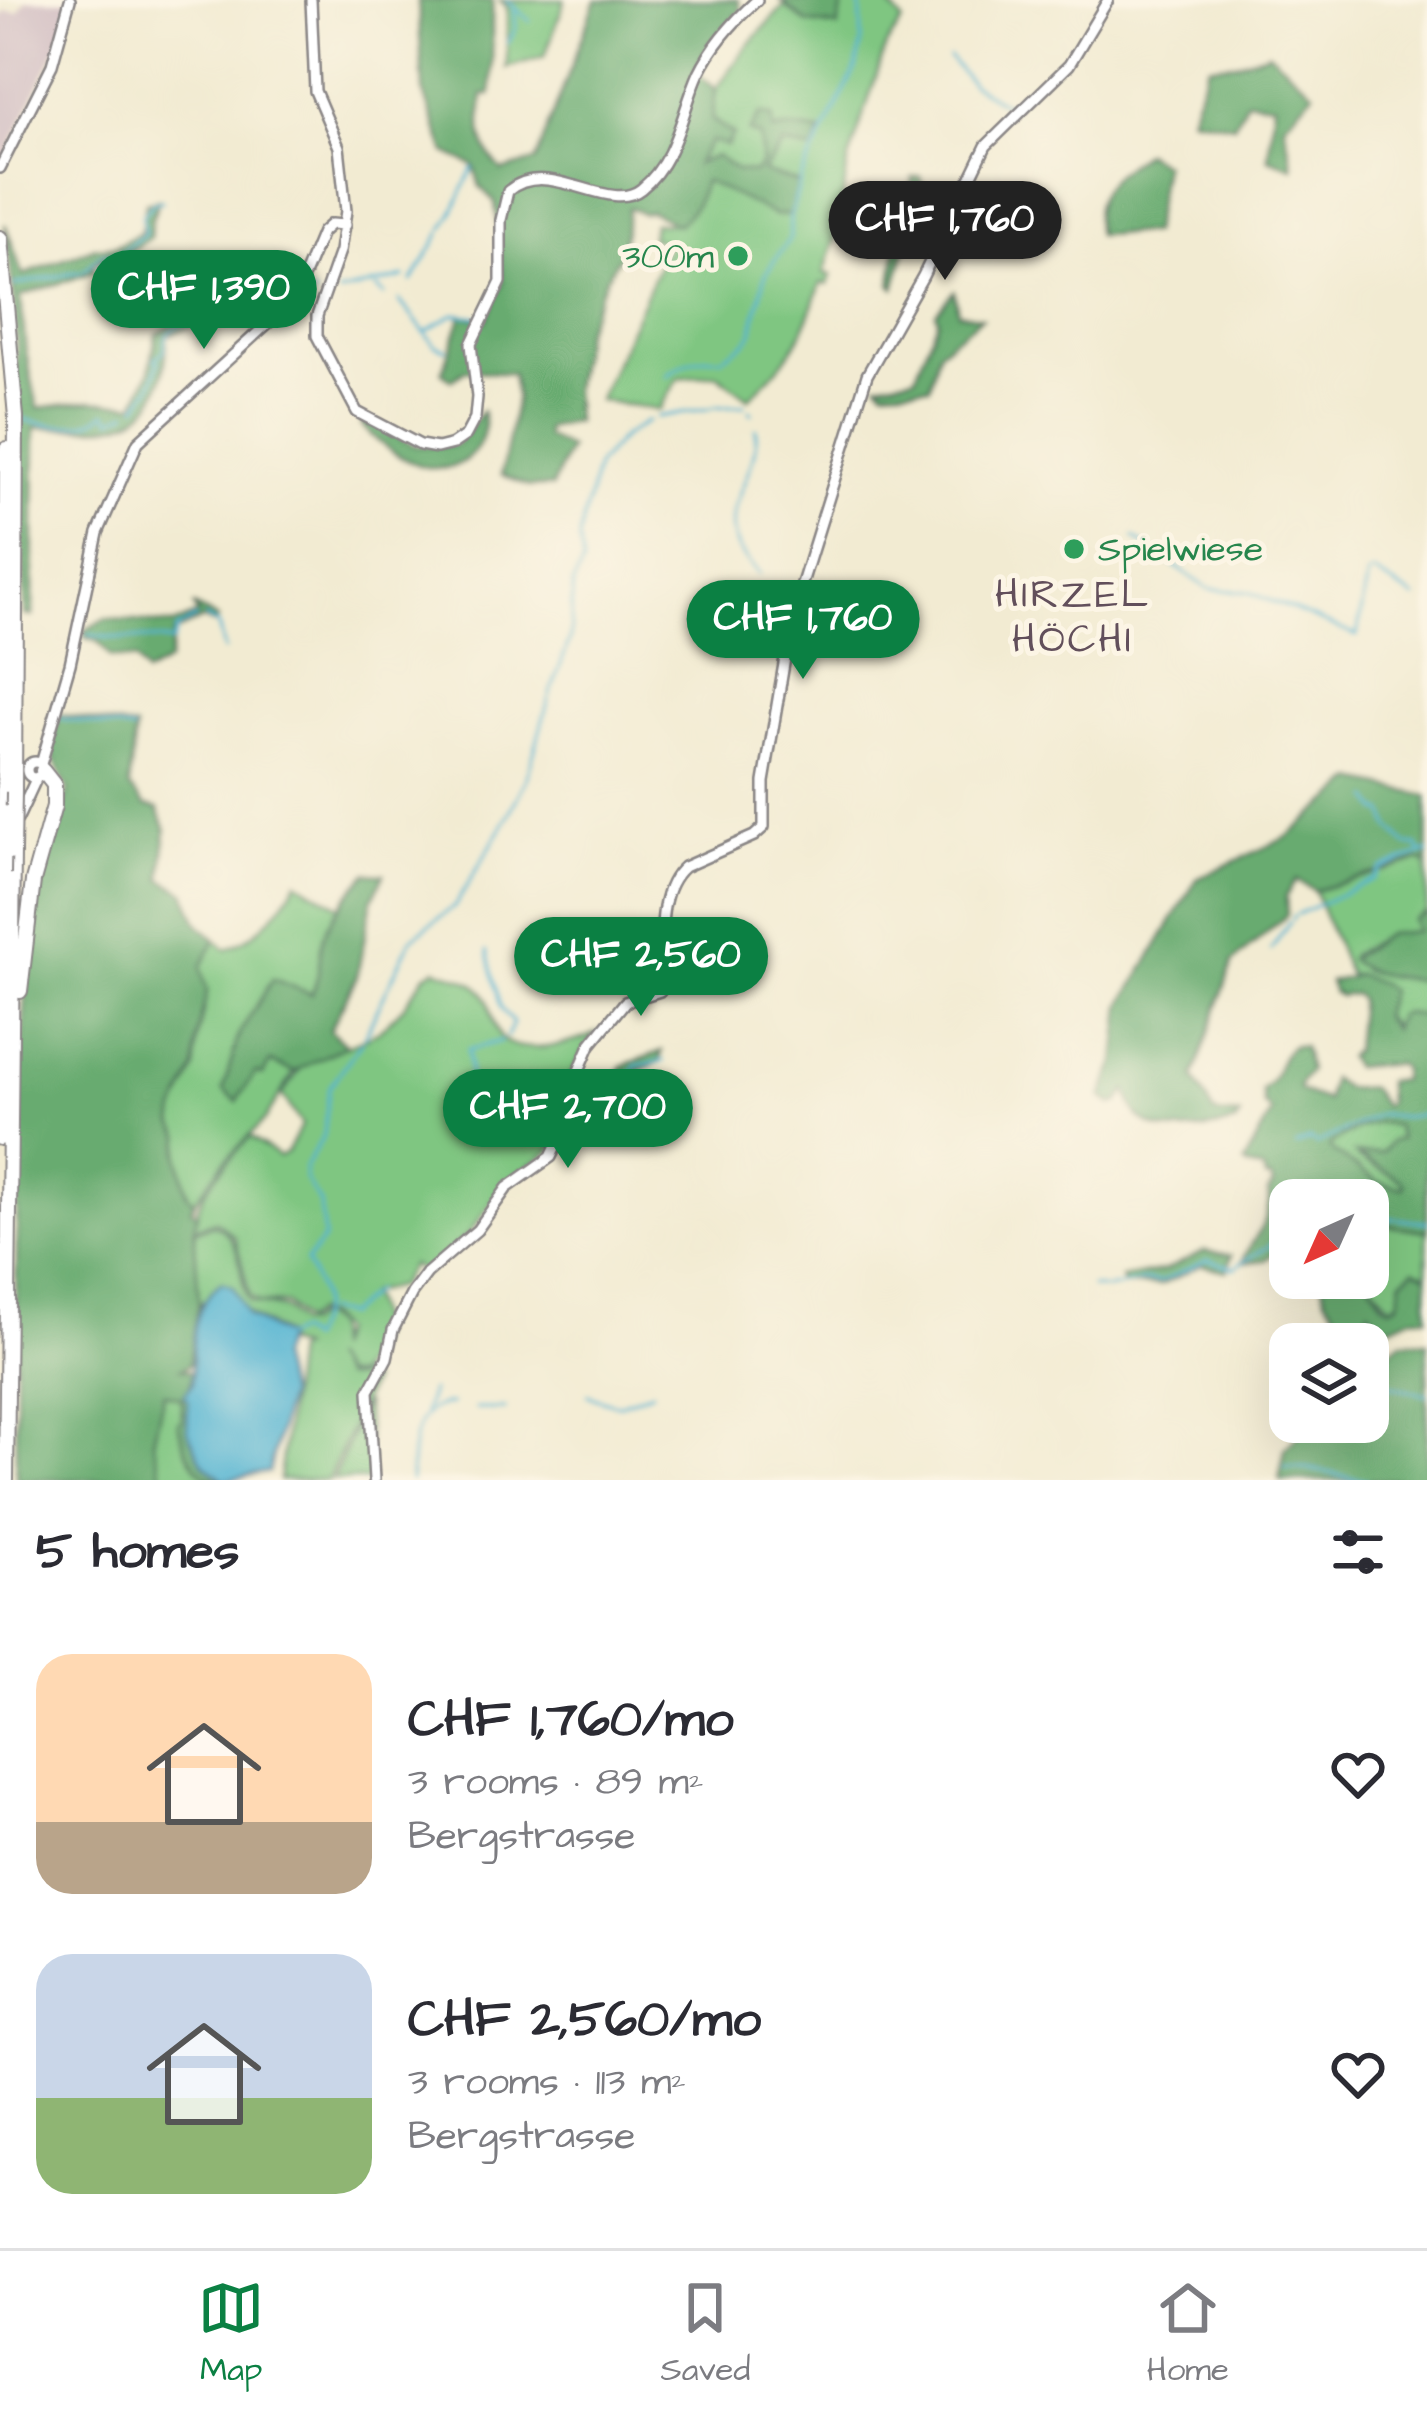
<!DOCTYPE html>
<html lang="en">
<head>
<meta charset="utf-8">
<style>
  :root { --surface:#fff; --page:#f2f2f3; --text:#2b2b33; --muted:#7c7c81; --line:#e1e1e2; --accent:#0b8043 }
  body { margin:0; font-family:"Architects Daughter",sans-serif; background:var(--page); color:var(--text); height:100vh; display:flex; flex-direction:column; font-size:45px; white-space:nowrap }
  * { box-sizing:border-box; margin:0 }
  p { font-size:39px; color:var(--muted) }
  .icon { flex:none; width:66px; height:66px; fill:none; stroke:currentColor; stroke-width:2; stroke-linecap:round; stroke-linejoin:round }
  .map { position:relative; height:1480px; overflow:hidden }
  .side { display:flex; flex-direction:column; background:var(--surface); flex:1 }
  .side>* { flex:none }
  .needle { width:78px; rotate:225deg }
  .fabs { position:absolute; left:1269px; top:1179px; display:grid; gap:24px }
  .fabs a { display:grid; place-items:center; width:120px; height:120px; border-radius:24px; background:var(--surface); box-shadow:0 12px 48px #0002; font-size:60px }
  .price { position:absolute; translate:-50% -102px; padding:0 27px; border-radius:42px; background:var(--accent); color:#fff; font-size:39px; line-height:78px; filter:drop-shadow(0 3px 6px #0008) }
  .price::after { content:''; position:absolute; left:50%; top:72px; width:36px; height:27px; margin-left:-18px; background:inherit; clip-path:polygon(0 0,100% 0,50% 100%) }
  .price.selected { background:#222; color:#fff }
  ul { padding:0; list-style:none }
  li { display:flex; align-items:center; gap:36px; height:300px; padding:0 36px }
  li span { display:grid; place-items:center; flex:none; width:336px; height:240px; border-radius:36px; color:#555 }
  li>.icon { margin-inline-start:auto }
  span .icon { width:144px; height:144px; fill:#fffc; stroke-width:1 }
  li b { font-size:51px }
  h2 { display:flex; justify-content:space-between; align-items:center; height:144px; padding:0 36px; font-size:51px }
  .tabs { display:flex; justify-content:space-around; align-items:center; height:168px; border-top:3px solid var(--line); background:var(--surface); font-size:33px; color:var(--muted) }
  .tabs a { display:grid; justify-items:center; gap:6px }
  .tabs .selected { color:var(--accent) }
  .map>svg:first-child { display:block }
  .industrial { fill:#d2bec3 }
  .green { fill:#7fc681; stroke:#50745e; stroke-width:3 }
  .forest { fill:#67ab6f; stroke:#465; stroke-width:3; fill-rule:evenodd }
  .water { fill:#53b4d2; stroke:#3a6b86; stroke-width:3 }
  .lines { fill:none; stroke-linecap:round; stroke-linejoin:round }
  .stream { stroke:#53b4d2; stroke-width:3 }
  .secondary-casing { stroke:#8a8686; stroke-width:14 }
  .highway-casing { stroke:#8a8686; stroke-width:18 }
  .secondary { stroke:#fff; stroke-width:9 }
  .highway { stroke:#fff; stroke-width:14 }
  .highway-bridge-casing { stroke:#8a8686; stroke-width:18; stroke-linecap:butt }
  .highway-bridge { stroke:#fff; stroke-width:14 }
  .leisure-dot { fill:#2e9e5b; stroke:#fcf5e5; stroke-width:4.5 }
  .labels { text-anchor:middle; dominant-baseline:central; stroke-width:10; stroke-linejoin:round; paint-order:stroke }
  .leisure-label { font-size:36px; fill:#27864d; stroke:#fcf5e5; text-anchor:end }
  .neighbourhood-label { font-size:39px; letter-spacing:3px; fill:#624f5b; stroke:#fcf5e5 }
</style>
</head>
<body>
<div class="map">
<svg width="1427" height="1480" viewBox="0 0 1427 1480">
  <rect width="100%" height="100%" fill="#fcf5e5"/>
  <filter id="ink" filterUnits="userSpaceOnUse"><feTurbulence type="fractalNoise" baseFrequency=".00833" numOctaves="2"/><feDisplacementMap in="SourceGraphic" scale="24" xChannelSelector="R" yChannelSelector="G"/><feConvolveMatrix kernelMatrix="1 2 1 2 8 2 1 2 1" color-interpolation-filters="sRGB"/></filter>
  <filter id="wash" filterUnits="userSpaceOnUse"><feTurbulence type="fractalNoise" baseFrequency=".004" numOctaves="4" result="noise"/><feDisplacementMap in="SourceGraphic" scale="48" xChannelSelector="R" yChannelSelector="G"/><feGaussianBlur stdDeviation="2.7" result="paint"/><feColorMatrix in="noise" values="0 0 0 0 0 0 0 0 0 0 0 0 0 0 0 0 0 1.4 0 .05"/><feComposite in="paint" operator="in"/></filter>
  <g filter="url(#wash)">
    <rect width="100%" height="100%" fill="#f2ebd2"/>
    <path class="industrial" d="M26 0H70L64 32 0 168V18L5 11 18 12Z"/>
    <path class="green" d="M500 0H565L545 56 507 68V7Z
      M844 0H885L903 21 886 46 848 163 837 233 824 273 831 275 828 284 821 283C802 340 792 357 749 398L717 374 679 378 659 410 598 400 669 243 651 238 653 223 678 224 695 206 703 180 775 215 762 173 783 145 814 151 821 133H750L760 136 762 164 754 173 694 165 711 140 733 135 712 119 716 89 745 49 784 6 806 22 837 27Z
      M1419 860 1427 864V912L1413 920 1418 930 1410 934H1387L1351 955 1363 971 1427 981V1016L1404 1013 1397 1016 1395 1029 1382 1016 1384 1004 1357 975H1349L1314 891Z
      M297 881 341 907 322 943 318 979 311 995 273 979 239 1034 226 1086 237 1100 255 1072 270 1061 294 1072 265 1120 222 1164 194 1202 188 1195 179 1157 181 1136 174 1125 175 1111 195 1068 196 1043 207 991 200 968 216 940 226 949C257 938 282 908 297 881Z
      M436 969C450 974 469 978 480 989 492 1000 490 1019 498 1033 511 1059 575 1045 595 1033L572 1073 552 1150 507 1182 470 1233 424 1273 411 1265 398 1287 369 1293C382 1333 382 1338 355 1376H342L329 1358 342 1378 355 1379 359 1375 371 1382 328 1480H279L294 1352 299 1349 284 1344 285 1337C259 1314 247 1327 233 1287L202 1302 198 1310 194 1231 214 1225C247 1237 235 1277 250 1302L285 1309 299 1324H306L316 1316C337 1322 334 1332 333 1350L339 1331 327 1317 315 1312 303 1322 286 1304 260 1303 250 1297 235 1237 216 1221 194 1228C194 1194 227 1162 250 1137L279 1157 286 1153 302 1125 282 1095 302 1067 379 1031 404 1006 425 975Z
      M1378 1122 1396 1126 1399 1140 1382 1153 1359 1158 1402 1181 1406 1186C1381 1192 1348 1166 1330 1149L1331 1144 1360 1127Z
      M1368 1222 1427 1231V1274L1391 1307 1368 1278Z
      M163 1393 182 1398C181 1436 179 1455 213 1480H163L153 1441Z
      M365 1402 371 1480 333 1479Z"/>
    <path class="forest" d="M418 0H493C490 34 495 62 491 95H483C480 131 477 143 502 171L536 161 596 0H738L741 10 708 46 696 73 716 89 712 120 733 134 727 146 711 141 696 164 716 156 737 171 755 173 762 164 760 136 749 132 760 114 772 117 774 131 791 128 821 132 814 151 783 145 763 172 799 183 791 215H775L704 181 695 206 678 225 650 211 642 213 628 208 622 252 607 276 584 330 573 388 575 421 546 428V437L569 448 552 487H529L501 475 516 398 512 374 465 370 452 380 442 373 462 315 486 321 503 282 495 202 480 187 474 166 446 153 423 91Z
      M780 0H844L838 27 806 22Z
      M1269 52 1314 92 1284 124 1293 167 1268 158 1274 103 1247 100 1234 125 1190 117 1208 65 1236 63Z
      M1144 152 1163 164 1152 233 1097 235C1088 189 1112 177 1144 152Z
      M913 177H921L923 187 895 288 891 284C897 262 895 235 902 215 906 202 910 191 913 177Z
      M159 200 151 221 150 238 118 259 94 262 93 272 21 296 26 352 38 408 90 401 135 404 150 370 156 334 182 319 175 304 187 297 192 312 204 322 167 335C165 437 118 428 35 428L33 616 25 615 15 306 5 224 23 275 96 247 115 246 141 233 146 203Z
      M954 291 958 312 982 317 939 350 930 386 884 389 879 383 915 376 938 319 936 312Z
      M482 411C486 424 485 436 477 448 444 492 387 455 361 424L368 422 416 446 456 445Z
      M192 605 218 619 214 624 204 619 174 632 168 662 146 674 136 660 111 657 97 641 85 637 84 631 106 618 173 625 198 614Z
      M59 714 135 729 129 787 145 806 158 809 166 830 162 879 185 892 198 923 216 940 201 967 207 991 196 1043 195 1068 176 1111 174 1124 181 1136 179 1157 187 1194 194 1202 191 1210 197 1213 194 1228 199 1302 189 1365 181 1369 192 1372 187 1414 214 1472 224 1480C195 1480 182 1446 178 1422L182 1421V1398L164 1393 153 1441 163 1480H16C15 1376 16 1273 18 1169 21 1042 24 912 68 791L51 753Z
      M1356 780 1427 796V864L1419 860 1314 891 1296 880 1286 897 1287 915 1233 962 1194 1077 1215 1114 1240 1116 1236 1123C1209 1130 1161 1140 1139 1117 1133 1110 1130 1098 1127 1090L1119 1103 1112 1105 1102 1097 1116 1062 1122 1005 1197 879 1287 837Z
      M367 873 384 874 372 900 357 976 330 1030 346 1045 294 1072 270 1062 263 1075 255 1073 237 1101 223 1090 239 1034 273 979 312 994C319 977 319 964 321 946 326 920 350 892 367 873Z
      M1427 912V981C1402 978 1367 977 1349 959L1387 934 1417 931 1413 920Z
      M1357 975 1380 983 1389 991 1382 1016 1392 1029 1397 1016 1404 1013 1427 1016V1231L1368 1222V1200H1290V1249L1287 1254 1280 1248 1266 1260 1242 1263C1252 1237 1273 1221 1268 1192L1273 1185 1271 1179 1265 1178 1263 1170 1247 1167 1244 1163 1272 1112 1264 1105 1262 1090C1281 1079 1273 1057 1294 1045L1303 1046 1309 1071 1299 1085 1300 1091 1327 1101 1331 1078 1345 1088C1375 1091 1364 1077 1383 1106L1387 1103 1386 1082 1401 1080 1402 1068 1397 1064 1354 1067 1347 1057 1354 1050 1359 999 1354 994 1340 996 1333 992 1329 982ZM1378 1122 1396 1126 1399 1139 1391 1141 1382 1153 1356 1154 1402 1181 1405 1186 1402 1188 1378 1182 1330 1149 1331 1144 1360 1127Z
      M662 1051 660 1062 638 1071 624 1100 612 1104 599 1131 569 1123 571 1112 596 1117 599 1109 573 1105 570 1095 610 1088 622 1066Z
      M1205 1251 1232 1255 1227 1271 1201 1265 1161 1285H1124L1122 1278 1165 1270Z
      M1415 1269 1427 1274V1317L1412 1316 1391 1326 1378 1322 1369 1310 1365 1322 1342 1319 1325 1298 1322 1278H1368L1384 1304 1391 1307 1399 1303 1401 1280Z
      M1366 1330 1387 1352 1402 1341H1427V1480H1279L1285 1449 1312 1422H1368V1344H1308L1314 1334 1342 1337Z"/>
    <path class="water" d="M222 1282 233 1287 248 1316 285 1337 278 1357 287 1396 269 1472 224 1480 214 1472 202 1462 187 1431 188 1400 184 1395 192 1384C192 1349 189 1306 222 1282Z"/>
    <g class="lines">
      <path class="stream" d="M507 0 530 21
        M508 43 516 28 514 4
        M949 58 973 85 1013 109
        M451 217 473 168
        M443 229 449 220
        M412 281 441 233
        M14 285 84 271 103 253 115 256 145 234 142 216 153 203 162 201
        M376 288 384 295
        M301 293 316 295
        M339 293 404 277
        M399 300 435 345 446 349
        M425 332 454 314 478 317
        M667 376C683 362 702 356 722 358L746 342 752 333 766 273 790 238V218L801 178 856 68 862 40 860 0
        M137 406 151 387 159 362 155 359 165 350C163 323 190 322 210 321L212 306 244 260 292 282 293 286
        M714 407 744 405
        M750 410 752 413
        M657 417 711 408
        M23 419C47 427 86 431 106 412L112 419 128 412
        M756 429C759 488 699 519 759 573
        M1134 538 1207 588
        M1372 572 1415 598
        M1210 589 1249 592 1357 636 1368 575
        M206 618 218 625 224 650
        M88 634C119 642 142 636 173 642L176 630 196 618
        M550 695 570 639 573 584 583 563 579 537 597 465 622 437 648 421
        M59 718 133 731
        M1371 799 1379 811 1385 813 1390 827 1406 845 1417 846 1422 854
        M1298 914 1374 879 1381 869 1427 852
        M1292 919 1294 916
        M413 937 455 906 502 827 526 780 549 699
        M1271 950 1289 923
        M487 951 501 1008 513 1023 507 1036
        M364 1037 411 939
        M501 1041 468 1050 471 1095 469 1107 479 1114 494 1105 506 1111 562 1099
        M574 1098 614 1100 636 1066 664 1061
        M1296 1146 1310 1140 1317 1144 1379 1114 1404 1117 1427 1114
        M1368 1216 1427 1222
        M1091 1287 1107 1289 1146 1281 1160 1282 1208 1260 1235 1268C1253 1253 1274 1247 1290 1230
        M325 1311 346 1315 374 1291
        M284 1338 297 1332 308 1340C327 1302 323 1299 306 1262L324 1238 320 1203 305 1179V1167L324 1135 329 1088 362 1041
        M1368 1379 1427 1395
        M588 1395 618 1405 652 1391
        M475 1409H505
        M424 1412 431 1391
        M1284 1467C1311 1466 1340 1477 1367 1480
        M410 1480C413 1449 410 1406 451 1404"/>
    </g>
  </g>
  <g filter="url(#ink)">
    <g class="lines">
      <g class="secondary-casing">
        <path id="secondary" d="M311 0 315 91 339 147 346 211 340 251 317 316V336L357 412 420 445 437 448 453 444 466 435 475 418 477 397 471 344 501 282V220L508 191C549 156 609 215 641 189 677 160 681 113 699 73 712 46 735 20 757 0
          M0 168 52 65 70 0
          M27 770a8 8 0 1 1 16 0a8 8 0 1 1-16 0Z
          M41 764 70 664 98 533 138 442 277 315 300 285 322 232 331 224 345 225
          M17 820 37 777
          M374 1480 369 1391 387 1358 393 1330 412 1293 427 1273 477 1230 507 1188 551 1157 558 1142 568 1096 590 1045 625 1002 660 991C664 953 653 894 684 867L754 836 764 827V782L785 658V638L867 375 923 276 986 146 1069 65 1108 0"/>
      </g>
      <g class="highway-casing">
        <path id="highway" d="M0 238 16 417 14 792
          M4 813 7 449
          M20 991 33 881 54 806V785L43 771
          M0 1138 3 874
          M6 1480 13 852"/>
      </g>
      <use href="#secondary" class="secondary"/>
      <use href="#highway" class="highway"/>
      <g class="highway-bridge-casing">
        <path id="highway-bridge" d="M13 852 14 792
          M3 874 4 813"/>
      </g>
      <use href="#highway-bridge" class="highway-bridge"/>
    </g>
  </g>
  <g class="leisure-dot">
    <circle cx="738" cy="256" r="12"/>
    <circle cx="1074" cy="549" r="12"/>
  </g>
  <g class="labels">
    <g class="leisure-label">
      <text x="714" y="256">300m</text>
      <text x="1098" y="549" text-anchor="start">Spielwiese</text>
    </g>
    <g class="neighbourhood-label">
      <text x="1073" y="596">HIRZEL<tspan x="1073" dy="45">HÖCHI</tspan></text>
    </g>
  </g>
</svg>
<div class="fabs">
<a><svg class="needle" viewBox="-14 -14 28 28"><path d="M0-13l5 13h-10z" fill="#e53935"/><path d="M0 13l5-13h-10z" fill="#7c7c81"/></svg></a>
<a><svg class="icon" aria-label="layers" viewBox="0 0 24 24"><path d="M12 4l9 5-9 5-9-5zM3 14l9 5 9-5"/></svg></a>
</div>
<b class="price selected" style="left:945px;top:283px">CHF 1,760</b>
<b class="price" style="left:204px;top:352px">CHF 1,390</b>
<b class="price" style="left:803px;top:682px">CHF 1,760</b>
<b class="price" style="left:641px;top:1019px">CHF 2,560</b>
<b class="price" style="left:568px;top:1171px">CHF 2,700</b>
</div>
<section class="side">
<h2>5 homes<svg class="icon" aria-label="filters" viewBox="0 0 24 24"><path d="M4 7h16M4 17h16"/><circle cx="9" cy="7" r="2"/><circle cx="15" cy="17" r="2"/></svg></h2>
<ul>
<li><span style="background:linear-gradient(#ffd9b3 70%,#b9a48a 0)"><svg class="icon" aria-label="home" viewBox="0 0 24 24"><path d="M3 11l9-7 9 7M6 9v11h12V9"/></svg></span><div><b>CHF 1,760/mo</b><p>3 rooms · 89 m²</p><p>Bergstrasse</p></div><svg class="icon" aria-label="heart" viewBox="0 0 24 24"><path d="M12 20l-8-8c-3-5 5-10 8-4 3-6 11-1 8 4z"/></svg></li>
<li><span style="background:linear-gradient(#c9d6e8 60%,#8fb573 0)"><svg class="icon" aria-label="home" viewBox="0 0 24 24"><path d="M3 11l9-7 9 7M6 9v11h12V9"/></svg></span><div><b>CHF 2,560/mo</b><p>3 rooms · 113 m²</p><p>Bergstrasse</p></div><svg class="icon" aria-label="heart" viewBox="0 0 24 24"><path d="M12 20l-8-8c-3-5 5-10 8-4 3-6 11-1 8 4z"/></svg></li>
</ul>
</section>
<nav class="tabs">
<a class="selected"><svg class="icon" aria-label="map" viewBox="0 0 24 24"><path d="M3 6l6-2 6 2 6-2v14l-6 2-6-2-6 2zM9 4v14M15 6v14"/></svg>Map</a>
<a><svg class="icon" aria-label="saved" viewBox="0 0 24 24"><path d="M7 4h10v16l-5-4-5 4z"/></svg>Saved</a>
<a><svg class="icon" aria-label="home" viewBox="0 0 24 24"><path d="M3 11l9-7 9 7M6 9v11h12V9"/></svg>Home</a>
</nav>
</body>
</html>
